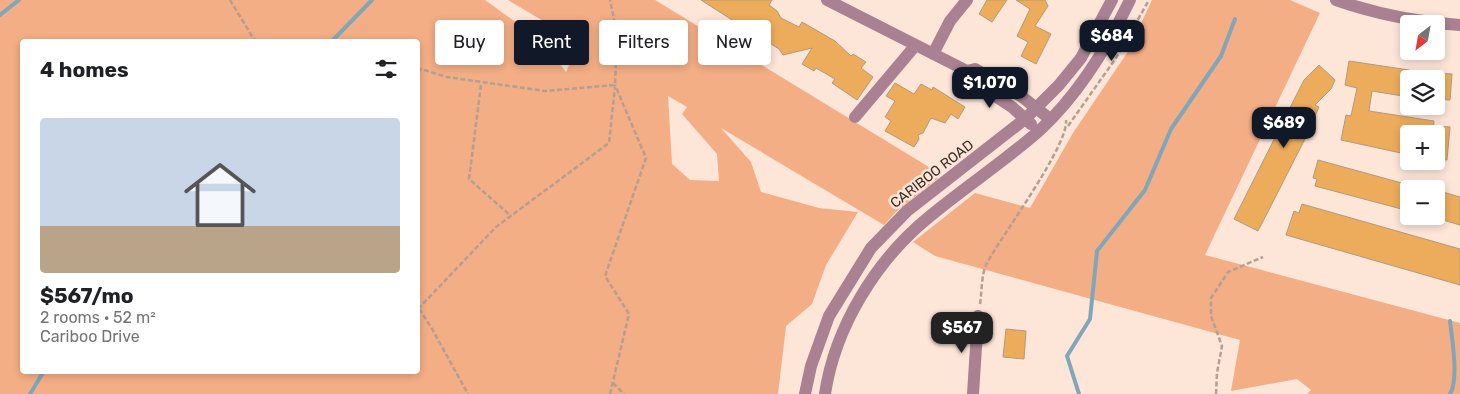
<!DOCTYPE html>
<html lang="en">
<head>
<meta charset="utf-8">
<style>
  :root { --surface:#fff; --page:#f6f6f6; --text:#202124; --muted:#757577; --accent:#111827 }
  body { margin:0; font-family:Rubik,sans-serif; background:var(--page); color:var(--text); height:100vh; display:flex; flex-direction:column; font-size:19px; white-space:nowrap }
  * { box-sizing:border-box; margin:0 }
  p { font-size:16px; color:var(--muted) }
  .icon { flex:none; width:28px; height:28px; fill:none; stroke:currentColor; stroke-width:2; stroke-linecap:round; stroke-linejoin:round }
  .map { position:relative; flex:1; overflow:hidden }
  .drawer { position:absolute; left:20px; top:39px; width:400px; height:335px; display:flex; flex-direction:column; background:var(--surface); border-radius:5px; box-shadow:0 2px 8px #0003 }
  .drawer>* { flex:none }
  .top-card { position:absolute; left:435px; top:20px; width:475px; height:45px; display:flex; gap:10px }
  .needle { width:32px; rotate:211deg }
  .tools { position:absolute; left:1400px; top:15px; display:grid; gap:10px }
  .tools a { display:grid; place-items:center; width:45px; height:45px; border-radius:5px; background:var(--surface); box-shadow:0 2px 8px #0003; font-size:25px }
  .price { position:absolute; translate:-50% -42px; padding:0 11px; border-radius:10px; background:var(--accent); color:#fff; font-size:16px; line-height:32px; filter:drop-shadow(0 1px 2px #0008) }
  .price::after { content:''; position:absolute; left:50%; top:30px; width:15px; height:11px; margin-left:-8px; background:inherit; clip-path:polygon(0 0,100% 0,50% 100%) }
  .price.active { background:#222; color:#fff }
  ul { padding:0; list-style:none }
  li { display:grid; align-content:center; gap:10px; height:265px; padding:0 20px }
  li span { display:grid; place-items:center; height:155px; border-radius:5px; color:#555 }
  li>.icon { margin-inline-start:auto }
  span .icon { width:90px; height:90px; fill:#fffc; stroke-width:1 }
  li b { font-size:21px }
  h2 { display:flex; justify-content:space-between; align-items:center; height:60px; padding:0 20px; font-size:21px }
  .pill { padding:0 18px; border-radius:5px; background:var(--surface); box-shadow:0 2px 8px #0003; font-size:18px; line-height:45px }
  .pill.active { background:var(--accent); color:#fff }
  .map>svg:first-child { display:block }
  .green { fill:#f3ae85; fill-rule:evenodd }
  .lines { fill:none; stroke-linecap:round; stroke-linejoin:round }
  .stream { stroke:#81a6b9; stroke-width:4 }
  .building { fill:#ecac5b; stroke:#b39a7c }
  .path { stroke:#b39f93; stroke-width:2.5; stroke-dasharray:5 2.5; stroke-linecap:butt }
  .minor { stroke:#a98192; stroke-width:12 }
  .labels { text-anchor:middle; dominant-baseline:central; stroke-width:5; stroke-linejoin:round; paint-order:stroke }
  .street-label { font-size:14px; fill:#3b2d24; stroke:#fde5d8 }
</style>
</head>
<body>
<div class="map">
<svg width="1460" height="394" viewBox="0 0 1460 394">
  <rect width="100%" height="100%" fill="#fde5d8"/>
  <path class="green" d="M0 0H485L542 41 566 72 573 55 587 47 508 0H655L942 175 896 212 884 225 721 128 751 162 761 192 819 208 858 212 826 265 812 304 786 326 778 394H0ZM22 41H418V371H22ZM668 96 687 107 682 114 717 154 719 181 690 180 672 164Z
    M1152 0H1290L1320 13 1205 255 1460 323V394H1307L1311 390 1297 379 1231 391 1240 340 935 256 913 242 975 193 1030 208 1073 133 1127 53Z"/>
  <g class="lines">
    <path class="stream" d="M0 15 19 0
      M332 41 372 0
      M30 394 44 371
      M1079 394 1067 356 1090 319 1097 251 1145 190 1171 129 1221 56 1235 19
      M1450 394C1459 379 1452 339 1450 321"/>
  </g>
  <path class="building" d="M701 0H772L769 5 777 11 781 18 799 27 802 22 835 41 851 56 853 54 866 62 861 68 873 77 857 100 832 83 835 79 816 68 814 71 802 64 812 48 783 55 779 49 755 34 753 37 741 30 743 27Z
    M987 0H1007L992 22 979 14Z
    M1016 0H1045L1048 6 1035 26 1051 34 1036 64 1021 56 1028 42 1017 36 1030 9Z
    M1349 61 1409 70V97L1372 91 1369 111 1434 121 1433 134H1405L1401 153 1341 140 1346 115 1351 116 1357 88 1345 85Z
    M1319 65 1335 80 1331 89 1315 105 1319 107 1304 141 1258 231 1234 219 1304 80Z
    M1436 73 1452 74 1450 100 1436 99Z
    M895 83 914 94 921 84 932 90 933 87 965 107 958 119 951 114 945 123 931 118 923 133 918 135 919 139 914 147 885 131 891 121 885 117 895 101 886 96Z
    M1436 126 1450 127 1447 160 1436 159Z
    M1318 160 1409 185V211L1315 186 1317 179 1313 178Z
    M1436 190 1460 197V225L1436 218Z
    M1302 204 1460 249V285L1286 235 1294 211 1299 213Z
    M1006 329 1026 331 1024 359 1003 357Z"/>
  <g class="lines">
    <path class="path" d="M230 0 255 41
      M418 72 421 69 447 77 545 91 615 85 617 33 610 0
      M481 85 469 179 511 216
      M1068 126 1116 58 1149 0
      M980 304C982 292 981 274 987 263 1002 235 1069 145 1066 120
      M418 309 496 227 609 143 615 87
      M419 309 431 327 468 394
      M613 383 624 394
      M610 394 629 314 605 276 646 158 615 85
      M1216 394 1217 373 1222 346 1211 316V298L1228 272 1263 257"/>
    <path class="minor" d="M827 0 967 71 975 69 1021 96 1050 119
      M1336 0C1376 14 1417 22 1460 25
      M933 54 950 21 967 0
      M967 71 969 79 1012 107 1031 124
      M855 117 915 46
      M805 394 811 366 829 316 871 248 907 211 1025 119 1059 85 1081 58 1112 0
      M825 394C835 327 876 260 929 217 965 187 1005 161 1040 130 1079 94 1107 48 1130 0
      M973 394 978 316"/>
  </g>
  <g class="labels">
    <g class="street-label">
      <text transform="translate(932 174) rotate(-38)">CARIBOO ROAD</text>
    </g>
  </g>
</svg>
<div class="tools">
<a><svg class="needle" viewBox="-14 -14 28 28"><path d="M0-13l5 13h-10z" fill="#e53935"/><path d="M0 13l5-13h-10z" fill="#757577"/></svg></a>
<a><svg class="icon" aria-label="layers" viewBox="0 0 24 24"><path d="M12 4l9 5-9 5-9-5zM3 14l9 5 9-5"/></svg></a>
<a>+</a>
<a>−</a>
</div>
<b class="price" style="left:1112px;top:62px">$684</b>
<b class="price" style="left:990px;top:109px">$1,070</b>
<b class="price" style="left:1284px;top:149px">$689</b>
<b class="price active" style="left:962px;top:354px">$567</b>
<div class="top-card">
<a class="pill">Buy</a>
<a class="pill active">Rent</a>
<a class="pill">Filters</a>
<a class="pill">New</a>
</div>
<section class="drawer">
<h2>4 homes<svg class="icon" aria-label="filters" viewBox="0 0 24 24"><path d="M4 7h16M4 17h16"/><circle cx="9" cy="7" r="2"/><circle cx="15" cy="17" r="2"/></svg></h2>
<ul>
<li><span style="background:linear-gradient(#c9d6e8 70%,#b9a48a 0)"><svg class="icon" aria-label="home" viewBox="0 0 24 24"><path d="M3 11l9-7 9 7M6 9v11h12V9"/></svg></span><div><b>$567/mo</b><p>2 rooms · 52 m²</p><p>Cariboo Drive</p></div></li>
</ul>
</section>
</div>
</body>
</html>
